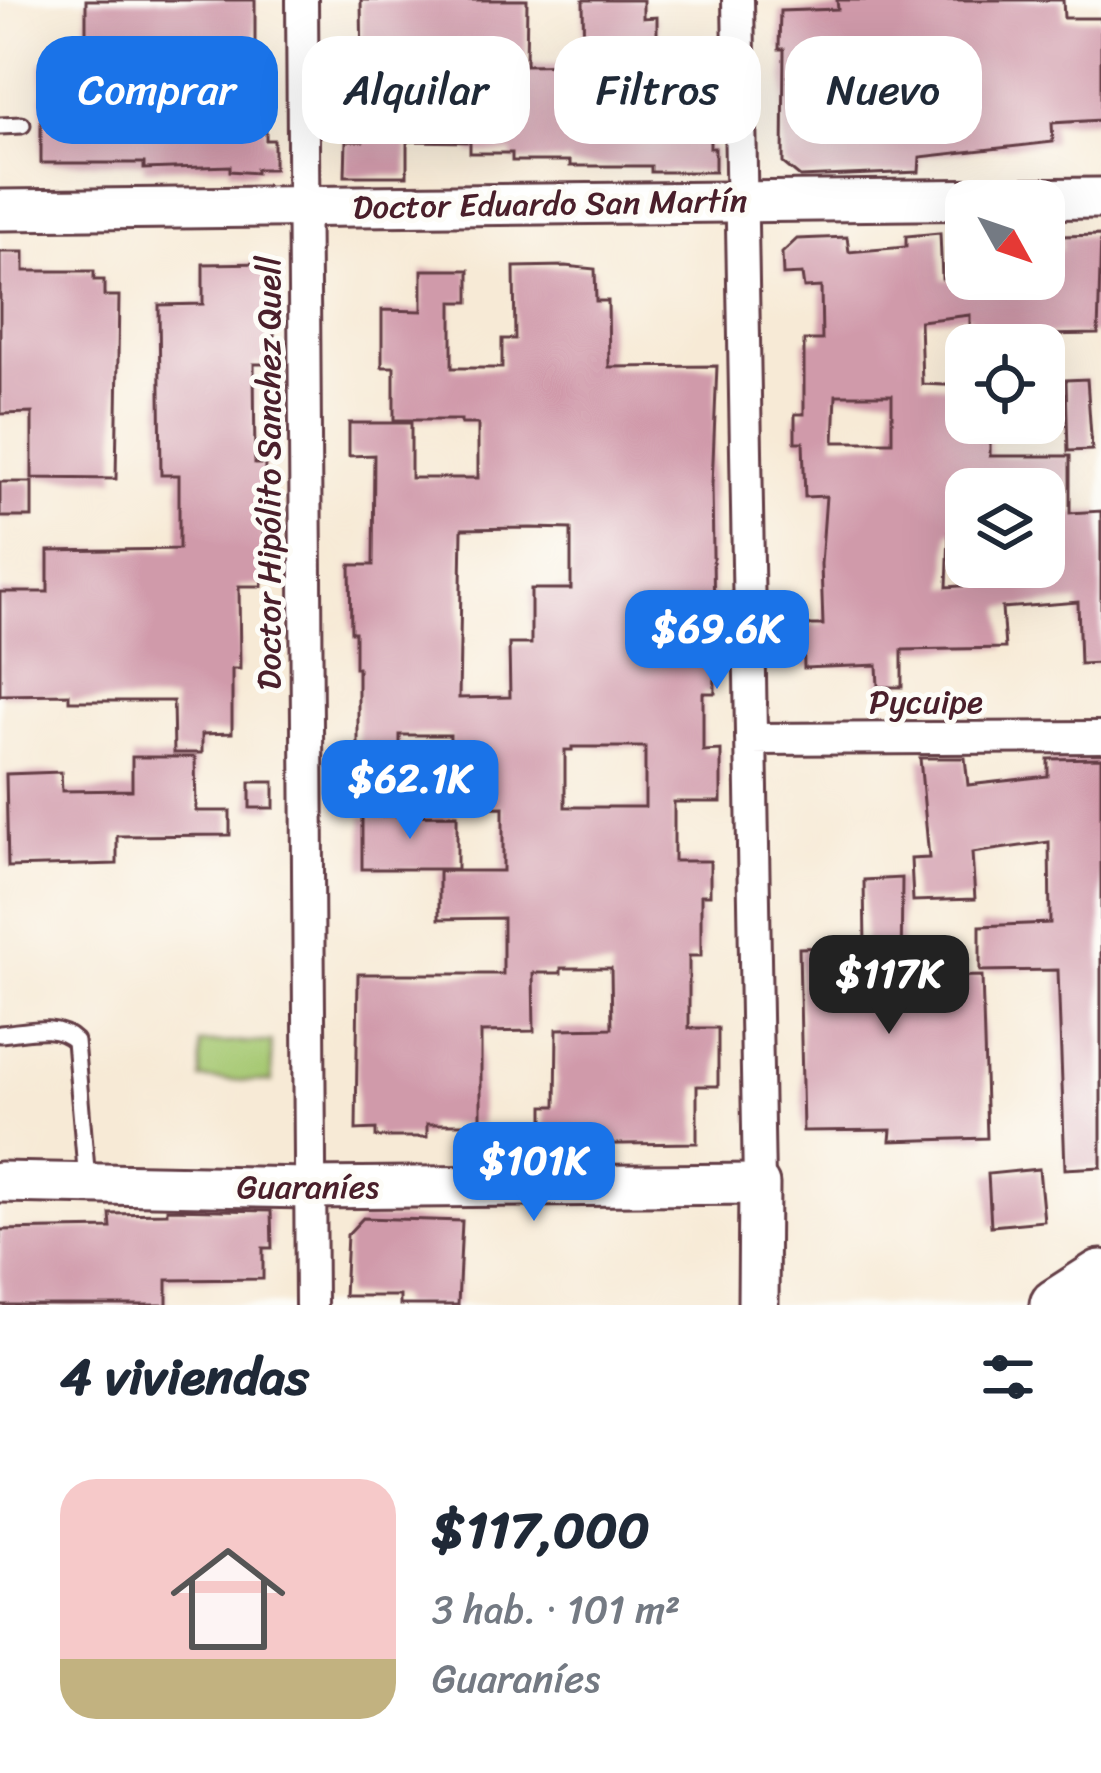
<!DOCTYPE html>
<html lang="es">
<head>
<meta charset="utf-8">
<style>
  :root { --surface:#fff; --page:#f2f2f3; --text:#1f2937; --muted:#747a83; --accent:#1a73e8 }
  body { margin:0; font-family:Sriracha,sans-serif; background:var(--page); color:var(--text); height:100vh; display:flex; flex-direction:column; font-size:45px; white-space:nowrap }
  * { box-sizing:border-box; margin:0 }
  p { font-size:39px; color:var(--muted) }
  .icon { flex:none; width:66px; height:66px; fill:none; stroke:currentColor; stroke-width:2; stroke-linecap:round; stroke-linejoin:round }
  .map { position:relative; height:1305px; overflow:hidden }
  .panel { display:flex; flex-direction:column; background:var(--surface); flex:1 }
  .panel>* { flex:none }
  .hud { position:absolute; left:36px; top:36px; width:1029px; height:108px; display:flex; gap:24px }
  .needle { width:78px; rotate:130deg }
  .buttons { position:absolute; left:945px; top:180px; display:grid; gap:24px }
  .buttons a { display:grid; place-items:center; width:120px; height:120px; border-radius:24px; background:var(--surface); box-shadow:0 12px 48px #0002; font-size:60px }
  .price { position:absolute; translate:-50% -102px; padding:0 27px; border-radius:24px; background:var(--accent); color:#fff; font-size:39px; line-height:78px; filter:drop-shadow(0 3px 6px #0008) }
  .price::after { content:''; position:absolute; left:50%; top:72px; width:36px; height:27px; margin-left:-18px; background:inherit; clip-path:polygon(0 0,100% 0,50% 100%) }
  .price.on { background:#222; color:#fff }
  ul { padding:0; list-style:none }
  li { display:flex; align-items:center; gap:36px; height:300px; padding:0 60px }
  li span { display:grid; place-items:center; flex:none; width:336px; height:240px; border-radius:36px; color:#555 }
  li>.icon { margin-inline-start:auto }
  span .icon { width:144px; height:144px; fill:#fffc; stroke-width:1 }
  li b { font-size:51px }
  h2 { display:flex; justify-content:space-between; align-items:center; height:144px; padding:0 60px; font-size:51px }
  .pill { padding:0 42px; border-radius:36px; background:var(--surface); box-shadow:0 12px 48px #0002; font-size:42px; line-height:108px }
  .pill.on { background:var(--accent); color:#fff }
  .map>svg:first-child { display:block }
  .green { fill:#a4c770; stroke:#77734e; stroke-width:3 }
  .building { fill:#d09aaa; fill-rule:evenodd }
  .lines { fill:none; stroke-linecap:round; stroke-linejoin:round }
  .service-casing { stroke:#643d45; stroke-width:21 }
  .minor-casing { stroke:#643d45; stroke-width:36 }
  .tertiary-casing { stroke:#643d45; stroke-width:45 }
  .trunk-casing { stroke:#643d45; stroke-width:57 }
  .service { stroke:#fff; stroke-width:15 }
  .minor { stroke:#fff; stroke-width:30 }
  .tertiary { stroke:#fff; stroke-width:39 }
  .trunk { stroke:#fff; stroke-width:51 }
  .labels { text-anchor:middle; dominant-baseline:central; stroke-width:10; stroke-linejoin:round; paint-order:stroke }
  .street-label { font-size:33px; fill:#4a1f2b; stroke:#fdfcf7 }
</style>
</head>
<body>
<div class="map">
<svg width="1101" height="1305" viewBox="0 0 1101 1305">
  <rect width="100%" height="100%" fill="#fdfcf7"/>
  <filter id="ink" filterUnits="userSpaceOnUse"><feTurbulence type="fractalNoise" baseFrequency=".00833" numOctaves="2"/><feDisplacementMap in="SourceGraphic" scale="24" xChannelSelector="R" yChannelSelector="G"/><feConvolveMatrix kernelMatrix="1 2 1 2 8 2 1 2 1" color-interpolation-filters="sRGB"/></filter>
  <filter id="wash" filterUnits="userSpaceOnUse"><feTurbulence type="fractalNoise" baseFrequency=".004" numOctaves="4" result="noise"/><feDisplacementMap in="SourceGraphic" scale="48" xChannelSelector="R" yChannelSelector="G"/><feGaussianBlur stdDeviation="2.7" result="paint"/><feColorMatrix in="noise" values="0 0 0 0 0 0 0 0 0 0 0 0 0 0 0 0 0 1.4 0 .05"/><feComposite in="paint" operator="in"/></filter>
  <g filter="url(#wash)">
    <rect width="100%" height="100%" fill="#f7ead6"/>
    <path class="green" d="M271 1042 272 1082 201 1079 200 1043Z"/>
    <g id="blocks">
      <path class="building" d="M86 0H255V96H266V140H274V169H256V173L230 171V166L144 169V163H41V63L86 62Z
        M361 0H527L526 65 584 64 583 0H643V18L657 17V40H675V73L710 72V148H715V172H651V166H570V161H512V153H470V142L407 141V176H345L346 141H363ZM443 60H498V106H443Z
        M837 0H1063L1064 18H1101V120L1052 123 1053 142 920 157 919 172 800 177 783 163 784 49H779L780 11 838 9Z
        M940 233 942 279H1044V250H1062L1061 236 1101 235 1098 334 1040 335 1041 345H970V315L920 321 922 384 966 386V423H990V456H1070V513L1101 511V663L1080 664 1078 602 1002 608 1005 648 902 650V687H878L877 665 804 668 803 625H823L821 564 826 496 805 497 803 442H795V414H804V340H822L821 287 804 288 802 274 783 275 782 253 797 239 847 237 849 252 906 247V236ZM836 395H892V442H834ZM1049 487 1044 567H1021V582L947 587 949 532 966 531V489Z
        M0 252H24V271H94V280H104V296H119L116 479 32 478V413L0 414Z
        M274 263V364H254L255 464H265L262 586H239L240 669H232V733L202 734V753H174L173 701H69V694L0 695V592H48V551L179 549V475H161L159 305 203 304V264Z
        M565 266 595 269 596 301H608L609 367 717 366 712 485 715 693H703V751L721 750V802H674V861H710V895H701V956H689V1028H718V1086H697V1143L544 1145V1106H556L557 1029 612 1028 611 968H561V973H533L534 1031 481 1032V1124H427V1137H376V1129L356 1130 358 974H503V918L439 919V871H503V807L449 808 450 735H400V749L358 750V668H355V632H351L350 565H373L374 455 349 456V423H411V478H478V424H461V420H394V367H382V310L422 311V270H469V302H452V368H502V339H515L514 267ZM531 528 571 529V589H531V644H509L510 697 459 698 462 529ZM572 747H645V807H565V750H572Z
        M1087 379 1092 450 1068 451 1066 380Z
        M0 482H32V517H0Z
        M132 757H195L196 811H230V835L117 836V864L8 867 6 774 61 772 62 791 132 790Z
        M920 758H965L968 785 1048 776V759L1101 758V1167L1065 1169 1058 970 980 971V926L1050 923 1049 842 972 853 975 899 913 901 911 859 929 858Z
        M250 782H274V808H250Z
        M457 815V869H362V816Z
        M902 878 901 978 982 976 987 1138 890 1141 891 1130 803 1131 799 948 865 946 864 880Z
        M1039 1169 1044 1221 991 1226 988 1174Z
        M167 1209 271 1211 272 1248H263V1279L167 1280V1305H0V1230L111 1228 110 1214 167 1213Z
        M363 1218 462 1221 458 1305H400V1296H344L347 1235Z"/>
    </g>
  </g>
  <g filter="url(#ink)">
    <use href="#blocks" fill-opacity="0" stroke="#643d45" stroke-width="3"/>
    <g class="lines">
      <g class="service-casing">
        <path id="service" d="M0 126 22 125
          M0 1034C25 1032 56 1022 75 1041L87 1181"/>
      </g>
      <g class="minor-casing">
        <path id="minor" d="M302 0 311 1305
          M738 0 759 1184
          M751 739 1101 737"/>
      </g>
      <g class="tertiary-casing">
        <path id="tertiary" d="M0 210 1101 198
          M0 1182 308 1188 759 1184 758 1305"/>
      </g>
      <g class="trunk-casing">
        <path id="trunk" d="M1056 1305 1101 1276"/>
      </g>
      <use href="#service" class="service"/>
      <use href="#minor" class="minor"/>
      <use href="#tertiary" class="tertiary"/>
      <use href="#trunk" class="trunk"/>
    </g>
  </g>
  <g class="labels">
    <g class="street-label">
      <text transform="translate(550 204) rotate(-1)">Doctor Eduardo San Martín</text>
      <text transform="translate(269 473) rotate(-90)">Doctor Hipólito Sanchez Quell</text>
      <text x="926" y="702">Pycuipe</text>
      <text x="308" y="1187">Guaraníes</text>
    </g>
  </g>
</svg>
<div class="buttons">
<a><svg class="needle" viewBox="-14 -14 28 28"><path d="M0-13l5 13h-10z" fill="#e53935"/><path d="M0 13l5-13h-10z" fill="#747a83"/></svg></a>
<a><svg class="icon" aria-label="locate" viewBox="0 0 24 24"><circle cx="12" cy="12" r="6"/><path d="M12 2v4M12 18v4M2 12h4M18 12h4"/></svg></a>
<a><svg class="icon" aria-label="layers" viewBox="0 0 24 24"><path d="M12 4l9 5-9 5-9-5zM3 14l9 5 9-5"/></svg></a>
</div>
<b class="price" style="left:717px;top:692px">$69.6K</b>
<b class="price" style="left:410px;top:842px">$62.1K</b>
<b class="price on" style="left:889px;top:1037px">$117K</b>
<b class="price" style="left:534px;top:1224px">$101K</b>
<div class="hud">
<a class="pill on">Comprar</a>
<a class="pill">Alquilar</a>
<a class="pill">Filtros</a>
<a class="pill">Nuevo</a>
</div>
</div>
<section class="panel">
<h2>4 viviendas<svg class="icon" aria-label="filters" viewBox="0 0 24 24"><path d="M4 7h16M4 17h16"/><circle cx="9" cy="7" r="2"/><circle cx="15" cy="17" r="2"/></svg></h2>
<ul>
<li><span style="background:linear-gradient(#f6c9c9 75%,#c2b280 0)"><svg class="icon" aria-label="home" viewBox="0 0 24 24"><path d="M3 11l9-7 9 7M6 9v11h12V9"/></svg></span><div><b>$117,000</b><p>3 hab. · 101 m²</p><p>Guaraníes</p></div></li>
</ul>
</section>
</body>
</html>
